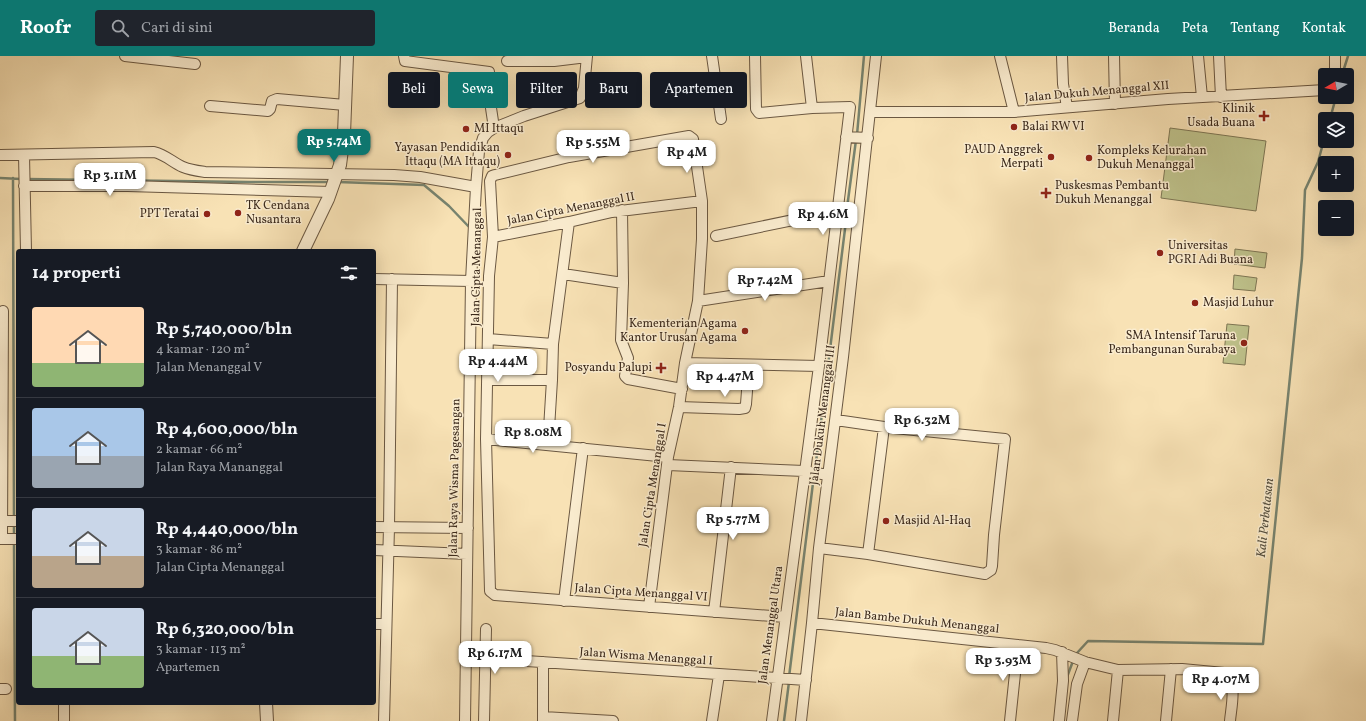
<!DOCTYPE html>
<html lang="id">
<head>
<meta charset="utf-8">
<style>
  :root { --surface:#171b24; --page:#20242c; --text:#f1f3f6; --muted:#9ea1a6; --line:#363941; --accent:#0f766e }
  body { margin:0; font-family:Vollkorn,serif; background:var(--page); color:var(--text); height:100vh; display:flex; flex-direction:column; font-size:15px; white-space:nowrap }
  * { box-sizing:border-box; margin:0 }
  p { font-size:13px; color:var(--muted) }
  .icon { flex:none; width:22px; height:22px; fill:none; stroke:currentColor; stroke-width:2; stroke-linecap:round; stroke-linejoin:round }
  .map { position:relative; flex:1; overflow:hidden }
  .sheet { position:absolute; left:16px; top:193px; width:360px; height:456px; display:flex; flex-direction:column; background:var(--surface); border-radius:4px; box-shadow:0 4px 16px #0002 }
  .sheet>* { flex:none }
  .guide { position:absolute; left:388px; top:16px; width:380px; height:36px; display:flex; gap:8px }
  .needle { width:26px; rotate:260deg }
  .controls { position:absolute; left:1318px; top:12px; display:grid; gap:8px }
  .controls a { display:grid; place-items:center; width:36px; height:36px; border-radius:4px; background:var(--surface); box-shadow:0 4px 16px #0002; font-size:20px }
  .price { position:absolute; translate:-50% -34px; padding:0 9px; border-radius:8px; background:#fff; color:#222; font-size:13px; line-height:26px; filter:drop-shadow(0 1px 2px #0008) }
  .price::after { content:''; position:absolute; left:50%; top:24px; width:12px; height:9px; margin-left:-6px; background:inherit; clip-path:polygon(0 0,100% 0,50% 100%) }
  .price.current { background:var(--accent); color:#fff }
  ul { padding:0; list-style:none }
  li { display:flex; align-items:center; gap:12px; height:100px; padding:0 16px }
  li+li { border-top:1px solid var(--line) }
  li span { display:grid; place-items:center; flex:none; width:112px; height:80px; border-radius:4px; color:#555 }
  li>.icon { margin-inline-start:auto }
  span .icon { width:48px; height:48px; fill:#fffc; stroke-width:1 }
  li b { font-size:17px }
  h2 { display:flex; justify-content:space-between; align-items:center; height:48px; padding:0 16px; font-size:17px }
  .chip { padding:0 14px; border-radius:4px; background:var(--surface); box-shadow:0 4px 16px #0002; font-size:14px; line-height:36px }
  .chip.current { background:var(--accent); color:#fff }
  header { display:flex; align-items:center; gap:24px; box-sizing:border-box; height:56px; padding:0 20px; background:var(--accent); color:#fff }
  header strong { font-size:19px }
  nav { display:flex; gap:22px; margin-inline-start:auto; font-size:14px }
  .search { width:280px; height:36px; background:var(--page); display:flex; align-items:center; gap:10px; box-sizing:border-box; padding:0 14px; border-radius:4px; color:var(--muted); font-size:15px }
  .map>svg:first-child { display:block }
  .green { fill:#bfc38c; stroke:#7e7654 }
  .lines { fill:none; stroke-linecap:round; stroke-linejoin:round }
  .stream { stroke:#77836f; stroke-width:2.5 }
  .minor-casing { stroke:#6b5842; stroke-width:12 }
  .tertiary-casing { stroke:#6b5842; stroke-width:14 }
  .minor { stroke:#faeccf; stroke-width:10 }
  .tertiary { stroke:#faeccf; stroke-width:12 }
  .poi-dot { fill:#8f2418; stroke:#faeccf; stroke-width:1.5 }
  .labels { text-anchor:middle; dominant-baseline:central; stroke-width:3; stroke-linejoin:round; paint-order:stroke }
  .street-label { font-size:12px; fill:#3c2a1c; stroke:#faeccf }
  .poi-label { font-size:12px; fill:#3c2a1c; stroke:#faeccf; text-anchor:start }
  .water-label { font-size:13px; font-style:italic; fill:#554f3f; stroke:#faeccf }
</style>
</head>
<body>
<header>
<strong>Roofr</strong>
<div class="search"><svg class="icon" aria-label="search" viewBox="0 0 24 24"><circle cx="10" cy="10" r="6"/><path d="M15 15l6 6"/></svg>Cari di sini</div>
<nav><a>Beranda</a><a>Peta</a><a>Tentang</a><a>Kontak</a></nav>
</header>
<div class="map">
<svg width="1366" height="665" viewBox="0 0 1366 665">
  <rect width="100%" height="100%" fill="#f8e2b5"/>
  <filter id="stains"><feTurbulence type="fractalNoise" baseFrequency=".005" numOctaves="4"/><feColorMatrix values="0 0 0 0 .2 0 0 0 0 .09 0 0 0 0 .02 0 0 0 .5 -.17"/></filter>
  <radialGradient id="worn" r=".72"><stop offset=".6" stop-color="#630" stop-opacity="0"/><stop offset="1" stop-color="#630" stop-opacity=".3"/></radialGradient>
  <path class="green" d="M1170 72 1266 85 1256 155 1161 142Z
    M1235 193 1267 197 1265 212 1234 208Z
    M1234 219 1257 222 1255 235 1233 233Z
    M1227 268 1249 270 1245 309 1223 307Z"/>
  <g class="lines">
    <path class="stream" d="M1342 19 1348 0
      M1330 63 1336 41
      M857 79 864 0
      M0 122 21 123
      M13 122 14 463
      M26 123 249 126H329
      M338 126 424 129 449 150 470 172
      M847 152 856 84
      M815 414 847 157
      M14 468V481
      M14 486 15 665
      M1075 600 1077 597 1088 585 1263 588 1302 202 1305 134 1318 106 1325 80
      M789 621 814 419
      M1067 621 1073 605
      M784 665 789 626"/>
    <g class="minor-casing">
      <path id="minor" d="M125 0 195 8
        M404 0 405 5 489 16 491 52 494 72
        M712 0 721 63
        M755 0 756 53 759 57 812 52 850 51 819 310 772 665
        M806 0 812 52
        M1000 0 1014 56
        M1062 0 1063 28 1067 51
        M1114 0 1115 48
        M1198 0 1202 41
        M1219 0 1221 41
        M1335 0V19
        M507 5H554L587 1
        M210 50 268 55 270 53 272 45 277 43 345 49
        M871 56H1014L1168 43 1325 34
        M846 81 868 82
        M0 99 154 96C166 99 172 106 183 111 190 114 198 115 205 116L394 119 420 121 476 131
        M24 99 26 195
        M24 130H128L331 136
        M622 154 623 227 621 284 628 302 625 320 628 323 682 333
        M716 180 837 155 859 154
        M493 181 569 166 612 156 702 145
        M563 218 623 227
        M374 223 471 225
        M698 245 829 225
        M488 283 553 288
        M685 307 819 310
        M487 324H552L548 389
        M552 324 553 288 569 166
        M679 351 739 353 745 352 746 348 749 309
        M486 383 668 401
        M668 409 804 415 828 419
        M0 465H18
        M374 471 468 472
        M0 483H18
        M2 483 3 255
        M819 492 868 498 985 518 991 514 992 510 994 479 1005 383 884 371 836 364
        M374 494 467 498
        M868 498 884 371
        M564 545 583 392
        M649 551 668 401 679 351 685 307 698 245 702 183V145L693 83 689 80 569 101 495 119 492 120 490 125 493 181 489 220 486 383 490 535 495 539C591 547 688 554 785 561
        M714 556 731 411
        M812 567 1046 592 1055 594 1085 606 1118 614 1182 613 1224 617C1238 624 1231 652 1230 665
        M374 568H386
        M484 602 806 624
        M543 606V665
        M0 633H6
        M543 661 613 665
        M64 665V647
        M384 665 389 471 392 223
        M465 665 471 225 476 131 479 95 483 82 488 76 494 72 524 60 580 42 584 32 587 0
        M484 665 486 573
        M712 665 719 619
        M801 665 812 567 819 492 843 301 876 0
        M1010 665 1018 589
        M1059 665 1063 625 1062 596
        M1072 665 1077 628 1085 606
        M1113 665 1118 614
        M1166 665 1171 613"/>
    </g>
    <g class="tertiary-casing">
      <path id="tertiary" d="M303 195 328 143 340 109 344 78 347 0
        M266 647 267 665"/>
    </g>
    <use href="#minor" class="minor"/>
    <use href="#tertiary" class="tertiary"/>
  </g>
  <g class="poi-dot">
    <path d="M1262 54h4v4h4v4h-4v4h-4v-4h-4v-4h4z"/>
    <circle cx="1014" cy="71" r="4"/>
    <circle cx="466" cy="73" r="4"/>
    <circle cx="508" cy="99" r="4"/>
    <circle cx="1051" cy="101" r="4"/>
    <circle cx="1089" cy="102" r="4"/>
    <path d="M1044 131h4v4h4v4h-4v4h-4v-4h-4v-4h4z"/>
    <circle cx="238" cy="157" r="4"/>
    <circle cx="207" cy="158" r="4"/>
    <circle cx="1160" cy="197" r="4"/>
    <circle cx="1195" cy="247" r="4"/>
    <circle cx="745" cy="275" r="4"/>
    <circle cx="1244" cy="287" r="4"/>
    <path d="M659 306h4v4h4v4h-4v4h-4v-4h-4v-4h4z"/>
    <circle cx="886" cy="465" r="4"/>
  </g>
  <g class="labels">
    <g class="street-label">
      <text transform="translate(1097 36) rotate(-5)">Jalan Dukuh Menanggal XII</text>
      <text transform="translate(571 153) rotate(-11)">Jalan Cipta Menanggal II</text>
      <text transform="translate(477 211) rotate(-89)">Jalan Cipta Menanggal</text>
      <text transform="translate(823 359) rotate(-83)">Jalan Dukuh Menanggal III</text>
      <text transform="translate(455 422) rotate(-89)">Jalan Raya Wisma Pagesangan</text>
      <text transform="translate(653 429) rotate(-81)">Jalan Cipta Menanggal I</text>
      <text transform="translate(641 537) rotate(4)">Jalan Cipta Menanggal VI</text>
      <text transform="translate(917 565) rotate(6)">Jalan Bambe Dukuh Menanggal</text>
      <text transform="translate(771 569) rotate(-82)">Jalan Menanggal Utara</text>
      <text transform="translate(646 601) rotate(4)">Jalan Wisma Menanggal I</text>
    </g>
    <g class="poi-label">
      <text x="1255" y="53" text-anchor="end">Klinik<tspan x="1255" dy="14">Usada Buana</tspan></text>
      <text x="1022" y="71">Balai RW VI</text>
      <text x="474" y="73">MI Ittaqu</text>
      <text x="500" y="92" text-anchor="end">Yayasan Pendidikan<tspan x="500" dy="14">Ittaqu (MA Ittaqu)</tspan></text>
      <text x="1043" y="94" text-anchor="end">PAUD Anggrek<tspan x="1043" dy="14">Merpati</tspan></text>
      <text x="1097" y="95">Kompleks Kelurahan<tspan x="1097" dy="14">Dukuh Menanggal</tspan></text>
      <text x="1055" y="130">Puskesmas Pembantu<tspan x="1055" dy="14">Dukuh Menanggal</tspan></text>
      <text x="246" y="150">TK Cendana<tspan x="246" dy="14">Nusantara</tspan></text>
      <text x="199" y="158" text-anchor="end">PPT Teratai</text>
      <text x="1168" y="190">Universitas<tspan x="1168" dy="14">PGRI Adi Buana</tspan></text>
      <text x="1203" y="247">Masjid Luhur</text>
      <text x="737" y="268" text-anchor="end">Kementerian Agama<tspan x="737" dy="14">Kantor Urusan Agama</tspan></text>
      <text x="1236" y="280" text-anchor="end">SMA Intensif Taruna<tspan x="1236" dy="14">Pembangunan Surabaya</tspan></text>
      <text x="652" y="312" text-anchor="end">Posyandu Palupi</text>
      <text x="894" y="465">Masjid Al-Haq</text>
    </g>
    <g class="water-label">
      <text transform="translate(1266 462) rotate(-84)">Kali Perbatasan</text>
    </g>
  </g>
  <rect width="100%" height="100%" filter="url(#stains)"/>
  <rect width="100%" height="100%" fill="url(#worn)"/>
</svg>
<div class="controls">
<a><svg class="needle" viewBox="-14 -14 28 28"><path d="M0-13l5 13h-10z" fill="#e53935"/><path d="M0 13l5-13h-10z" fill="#9ea1a6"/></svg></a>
<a><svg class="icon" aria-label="layers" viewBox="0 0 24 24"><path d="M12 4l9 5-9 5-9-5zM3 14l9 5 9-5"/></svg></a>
<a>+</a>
<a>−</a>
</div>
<b class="price current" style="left:334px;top:107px">Rp 5.74M</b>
<b class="price" style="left:593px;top:108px">Rp 5.55M</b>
<b class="price" style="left:687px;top:118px">Rp 4M</b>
<b class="price" style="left:110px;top:141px">Rp 3.11M</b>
<b class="price" style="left:823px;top:180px">Rp 4.6M</b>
<b class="price" style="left:765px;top:246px">Rp 7.42M</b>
<b class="price" style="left:498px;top:327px">Rp 4.44M</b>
<b class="price" style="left:725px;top:342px">Rp 4.47M</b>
<b class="price" style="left:922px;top:386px">Rp 6.32M</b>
<b class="price" style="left:533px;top:398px">Rp 8.08M</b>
<b class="price" style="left:733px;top:485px">Rp 5.77M</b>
<b class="price" style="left:495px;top:619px">Rp 6.17M</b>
<b class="price" style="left:1003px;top:626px">Rp 3.93M</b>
<b class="price" style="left:1221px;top:645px">Rp 4.07M</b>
<div class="guide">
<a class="chip">Beli</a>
<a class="chip current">Sewa</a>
<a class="chip">Filter</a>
<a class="chip">Baru</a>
<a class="chip">Apartemen</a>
</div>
<section class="sheet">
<h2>14 properti<svg class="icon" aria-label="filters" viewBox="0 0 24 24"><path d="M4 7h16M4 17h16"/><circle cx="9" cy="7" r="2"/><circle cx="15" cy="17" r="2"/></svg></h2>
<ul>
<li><span style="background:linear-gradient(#ffd9b3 70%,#8fb573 0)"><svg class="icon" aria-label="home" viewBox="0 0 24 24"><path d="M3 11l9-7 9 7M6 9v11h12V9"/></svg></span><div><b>Rp 5,740,000/bln</b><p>4 kamar · 120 m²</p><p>Jalan Menanggal V</p></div></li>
<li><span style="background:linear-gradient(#a9c7e8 60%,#9aa5b1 0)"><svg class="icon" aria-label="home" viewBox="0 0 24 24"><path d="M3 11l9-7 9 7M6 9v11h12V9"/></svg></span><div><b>Rp 4,600,000/bln</b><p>2 kamar · 66 m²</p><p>Jalan Raya Mananggal</p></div></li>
<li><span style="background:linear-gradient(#c9d6e8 60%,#b9a48a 0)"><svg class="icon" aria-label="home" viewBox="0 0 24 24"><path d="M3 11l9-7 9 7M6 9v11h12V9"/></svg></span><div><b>Rp 4,440,000/bln</b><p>3 kamar · 86 m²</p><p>Jalan Cipta Menanggal</p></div></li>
<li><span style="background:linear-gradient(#c9d6e8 60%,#8fb573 0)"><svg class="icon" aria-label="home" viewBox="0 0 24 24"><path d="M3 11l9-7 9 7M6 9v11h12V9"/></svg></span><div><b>Rp 6,320,000/bln</b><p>3 kamar · 113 m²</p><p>Apartemen</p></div></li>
</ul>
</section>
</div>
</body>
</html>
